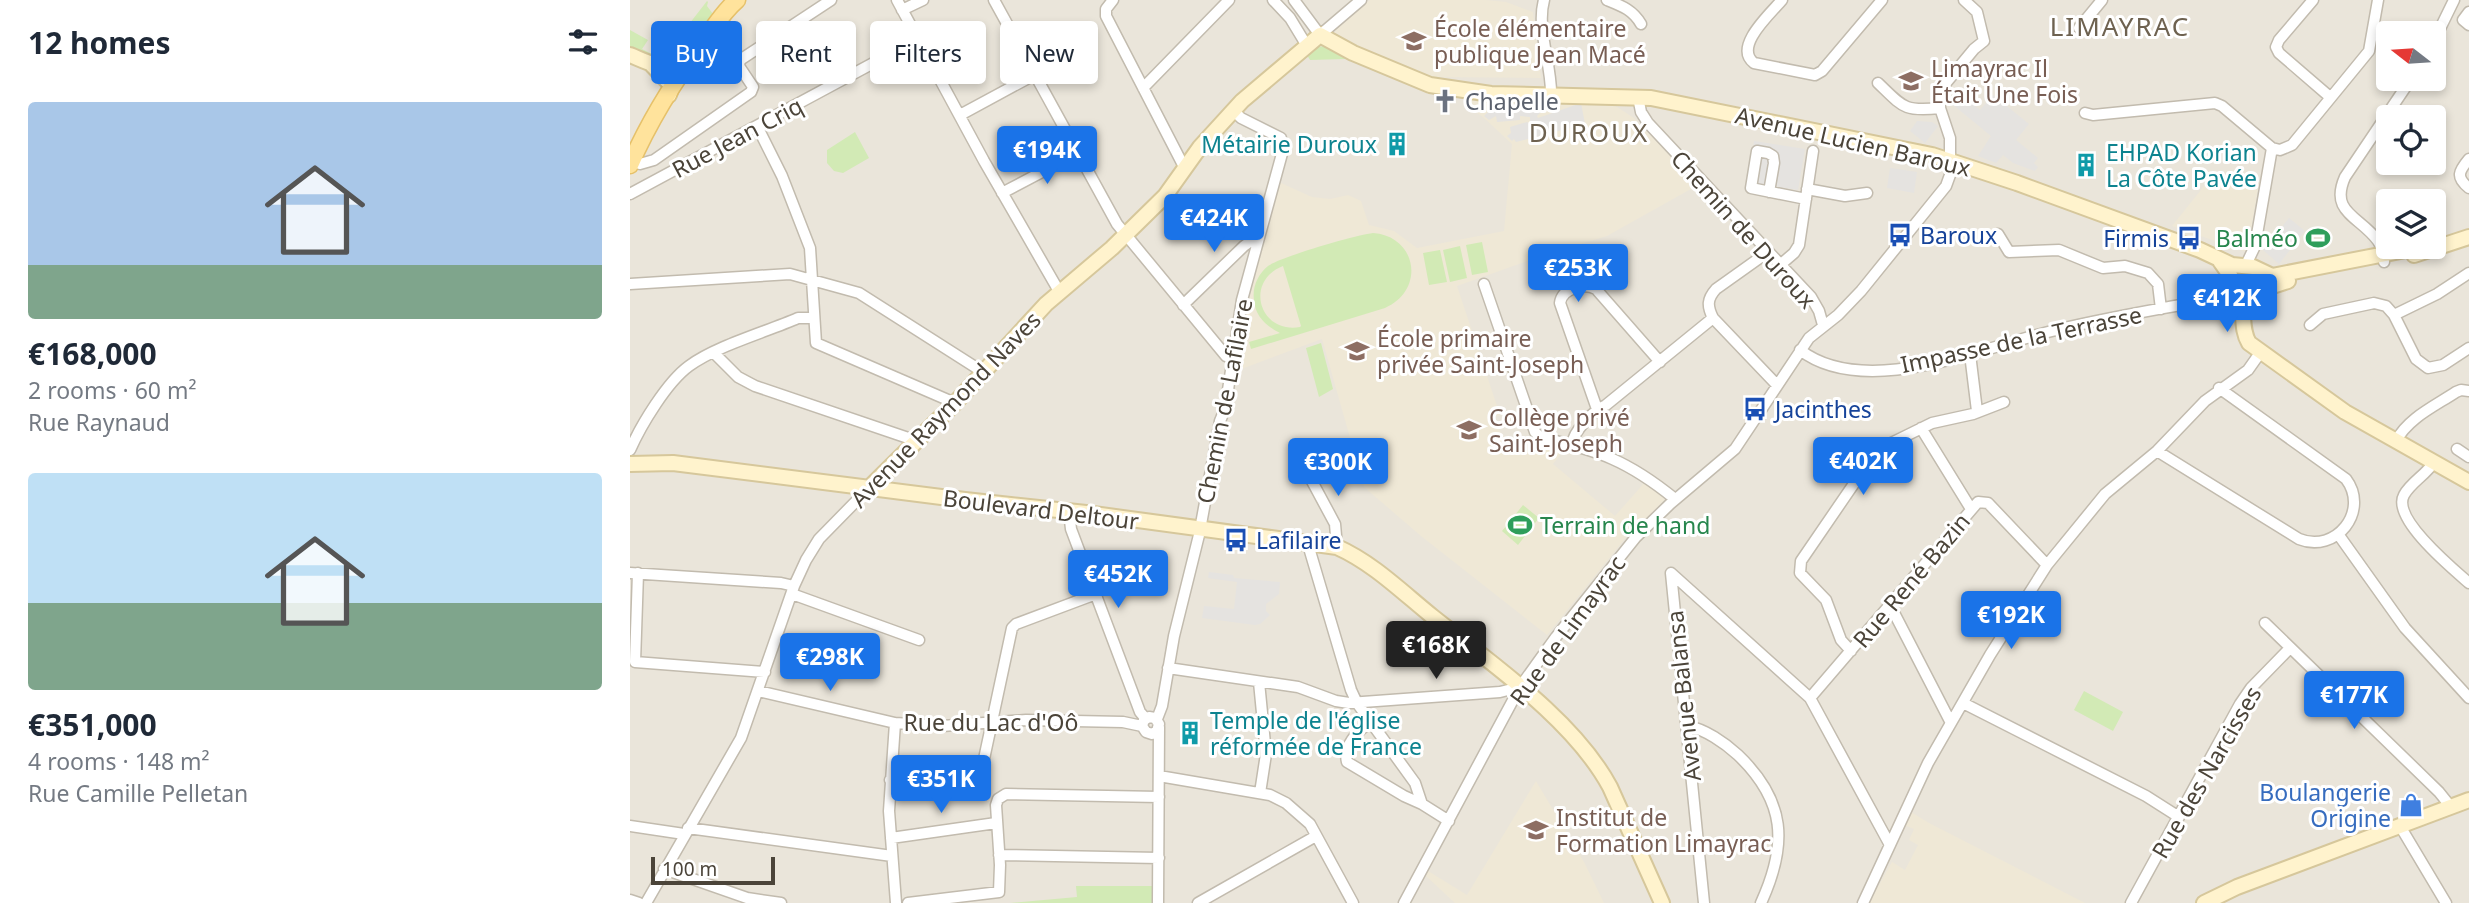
<!DOCTYPE html>
<html lang="en">
<head>
<meta charset="utf-8">
<style>
  :root { --surface:#fff; --page:#f2f2f3; --text:#1f2937; --muted:#747a83; --accent:#1a73e8 }
  body { margin:0; font-family:"Noto Sans",sans-serif; background:var(--page); color:var(--text); height:100vh; display:flex; flex-direction:column; font-size:26px; white-space:nowrap }
  * { box-sizing:border-box; margin:0 }
  p { font-size:23px; color:var(--muted) }
  .icon { flex:none; width:38px; height:38px; fill:none; stroke:currentColor; stroke-width:2; stroke-linecap:round; stroke-linejoin:round }
  .map { position:relative; flex:1; overflow:hidden }
  .details { display:flex; flex-direction:column; background:var(--surface); width:630px }
  .details>* { flex:none }
  .banner { position:absolute; left:21px; top:21px; width:665px; height:63px; display:flex; gap:14px }
  .needle { width:46px; rotate:287deg }
  .tools { position:absolute; left:1746px; top:21px; display:grid; gap:14px }
  .tools a { display:grid; place-items:center; width:70px; height:70px; border-radius:7px; background:var(--surface); box-shadow:0 4px 10px #0003; font-size:35px }
  .scale { position:absolute; left:21px; bottom:18px; width:124px; box-sizing:border-box; padding-left:7px; border:4px solid #4b4439; border-top:0; font-size:19px; line-height:24px; white-space:nowrap; color:#4b4439; -webkit-text-stroke:5px #fff; paint-order:stroke }
  .price { position:absolute; translate:-50% -60px; padding:0 16px; border-radius:7px; background:var(--accent); color:#fff; font-size:23px; line-height:46px; filter:drop-shadow(0 2px 4px #0008) }
  .price::after { content:''; position:absolute; left:50%; top:42px; width:21px; height:16px; margin-left:-10px; background:inherit; clip-path:polygon(0 0,100% 0,50% 100%) }
  .price.selected { background:#222; color:#fff }
  ul { padding:0; list-style:none }
  li { display:grid; align-content:center; gap:14px; height:371px; padding:0 28px }
  li span { display:grid; place-items:center; height:217px; border-radius:7px; color:#555 }
  li>.icon { margin-inline-start:auto }
  span .icon { width:126px; height:126px; fill:#fffc; stroke-width:1 }
  li b { font-size:30px }
  h2 { display:flex; justify-content:space-between; align-items:center; height:84px; padding:0 28px; font-size:30px }
  .chip { padding:0 24px; border-radius:7px; background:var(--surface); box-shadow:0 4px 10px #0003; font-size:24px; line-height:63px }
  .chip.selected { background:var(--accent); color:#fff }
  main { display:flex; flex:1; min-height:0 }
  .map>svg:first-child { display:block }
  .residential { fill:#eae5da; fill-rule:evenodd }
  .education { fill:#efe8d6 }
  .green { fill:#d2eab5; fill-rule:evenodd }
  .parking { fill:#e5e3e0 }
  .lines { fill:none; stroke-linecap:round; stroke-linejoin:round }
  .street-casing { stroke:#c2bbae; stroke-width:13 }
  .secondary-casing { stroke:#d6c79b; stroke-width:18 }
  .primary-casing { stroke:#e6c16a; stroke-width:19 }
  .street { stroke:#fff; stroke-width:10 }
  .secondary { stroke:#fff3cd; stroke-width:14 }
  .primary { stroke:#ffe39c; stroke-width:16 }
  .labels { text-anchor:middle; dominant-baseline:central; stroke-width:6; stroke-linejoin:round; paint-order:stroke }
  .education-label { font-size:23px; fill:#785e54; stroke:#fff; text-anchor:start }
  .worship-label { font-size:23px; fill:#5b616d; stroke:#fff; text-anchor:start }
  .street-label { font-size:23px; fill:#4b4439; stroke:#fff }
  .culture-label { font-size:23px; fill:#0d838f; stroke:#fff; text-anchor:start }
  .transit-label { font-size:23px; fill:#164399; stroke:#fff; text-anchor:start }
  .leisure-label { font-size:23px; fill:#27864d; stroke:#fff; text-anchor:end }
  .shop-label { font-size:23px; fill:#366cbe; stroke:#fff; text-anchor:end }
  .quarter-label { font-size:26px; letter-spacing:2px; fill:#6e6250; stroke:#fff }
</style>
</head>
<body>
<main>
<section class="details">
<h2>12 homes<svg class="icon" aria-label="filters" viewBox="0 0 24 24"><path d="M4 7h16M4 17h16"/><circle cx="9" cy="7" r="2"/><circle cx="15" cy="17" r="2"/></svg></h2>
<ul>
<li><span style="background:linear-gradient(#a9c7e8 75%,#7fa58c 0)"><svg class="icon" aria-label="home" viewBox="0 0 24 24"><path d="M3 11l9-7 9 7M6 9v11h12V9"/></svg></span><div><b>€168,000</b><p>2 rooms · 60 m²</p><p>Rue Raynaud</p></div></li>
<li><span style="background:linear-gradient(#bfe0f5 60%,#7fa58c 0)"><svg class="icon" aria-label="home" viewBox="0 0 24 24"><path d="M3 11l9-7 9 7M6 9v11h12V9"/></svg></span><div><b>€351,000</b><p>4 rooms · 148 m²</p><p>Rue Camille Pelletan</p></div></li>
</ul>
</section>
<div class="map">
<svg width="1839" height="903" viewBox="0 0 1839 903">
  <rect width="100%" height="100%" fill="#f6f3ec"/>
  <path class="residential" d="M0 0H1839V903H0ZM1759 33H1804V79H1759ZM1759 117H1804V163H1759ZM1759 201H1804V247H1759Z"/>
  <path class="education" d="M740 0H856L876 2 903 12 911 78 794 77 704 36 705 28Z
    M837 100 979 104 987 107 1004 118 1068 185 977 236 914 255 827 286 870 415 864 417 872 436 933 451 923 464 985 516 1016 481 1035 499 1004 531 1002 530 917 635 791 536 734 487 692 339 606 371 620 294 649 182 682 197 700 199 718 195 731 201 739 225 764 231 787 248 874 231 882 144 853 117 834 104Z
    M1583 175 1629 183 1617 252 1542 226Z
    M906 781 954 862 974 903H825L796 876 798 871 837 895Z
    M1281 812 1299 823 1455 903H1239L1262 862 1275 870 1288 845 1279 840 1284 829 1274 825Z"/>
  <path class="green" d="M77 1 78 2 77 6 83 14 47 56 39 50Z
    M0 30 18 40 12 49 26 56 37 53 40 60 29 59 0 47Z
    M696 46 714 54 715 59 680 60 677 55 687 47Z
    M225 132 239 158 213 173 204 171 197 163V150Z
    M743 233C787 236 796 290 755 308L621 349 619 342 650 333C636 326 625 316 624 300 622 287 628 274 638 266 650 257 726 235 743 233ZM653 266 671 326 670 327C629 334 614 281 653 266Z
    M852 242 858 272 842 275 836 245Z
    M830 246 837 278 820 282 813 250Z
    M810 250 817 282 799 285 793 253Z
    M691 343 703 389 689 397 676 348Z
    M893 505 909 518 888 545 872 531Z
    M1454 691 1493 712 1483 731 1444 710Z
    M446 886H522V903H380L447 897Z"/>
  <path class="parking" d="M1329 93 1350 110 1363 95 1399 124 1386 140 1408 158 1404 163 1408 167 1405 171 1383 163 1373 155 1366 163 1348 156 1361 136 1322 104Z
    M901 102V112L907 107 912 111 907 116 908 118 951 103 955 124 886 142 884 139 882 141 877 136 881 133 880 127 897 122 900 124V117L890 116V120L867 122 866 116 859 120 854 116 858 112 859 104Z
    M1287 121 1302 122 1308 126 1295 143 1280 131Z
    M1124 141 1175 149 1168 190 1119 182Z
    M1260 168 1287 172 1284 193 1257 188Z
    M1659 218 1675 231 1649 264 1633 250Z
    M579 572 603 575 604 578 650 582 649 594 636 604V611L640 615 630 624 625 625 572 618 574 606 604 609 607 582 578 578Z"/>
  <g class="lines">
    <g class="street-casing">
      <path id="street" d="M267 0 354 161 430 293
        M364 0 487 224 596 356 602 358
        M483 0 476 9V16L552 163 557 167
        M643 0 660 18 677 46
        M664 0 690 35 731 0
        M914 0C906 29 922 65 921 95
        M977 0C992 6 1003 10 1011 24
        M1152 0C1140 14 1103 47 1124 63L1185 75 1192 71 1252 0
        M1683 0 1649 40 1646 47 1649 53 1700 97
        M272 10 293 0
        M1839 12 1833 20 1839 25
        M1449 28 1472 0
        M1804 41 1824 0
        M1248 83C1273 107 1274 112 1310 108
        M513 88 599 0
        M1008 97 1011 112 1018 123 1181 297 1189 311 1193 325
        M1455 113 1463 115 1585 103 1592 106 1642 148 1650 150 1662 145 1739 51 1748 0
        M330 115 404 75
        M127 126 152 176 180 248 186 343 325 403
        M1839 159C1829 171 1825 177 1839 188
        M2 161 10 164 24 160 121 92 123 87 109 66 110 60 201 0
        M1177 189 1215 196 1237 193
        M1139 192 1144 163 1143 156 1138 153 1127 151 1121 188 1176 199
        M372 193 448 153
        M0 194 288 39
        M1368 234 1379 252 1429 250 1473 268 1495 266 1518 273 1528 284 1531 309
        M1138 252 1086 289C1077 299 1077 306 1083 318L1147 385
        M1754 262C1753 255 1752 247 1748 241 1730 216 1699 213 1715 177L1781 79
        M1150 265 1164 253 1169 245 1183 151
        M1615 267 1625 246 1642 148
        M0 284 160 274 229 293 353 372
        M854 284 905 432 910 437C969 451 997 460 1045 499
        M553 305 614 246 621 241H628
        M1764 315 1786 359 1798 368 1813 365 1839 348
        M1680 325 1693 314 1744 303 1756 306 1764 315 1807 294 1839 273
        M1170 350C1234 399 1349 349 1418 332 1465 320 1513 312 1561 303L1573 298
        M84 353 108 377 125 386 287 441
        M1340 354 1347 411
        M967 409 930 303C932 288 954 283 966 289L1030 362
        M1291 428 1341 509
        M1766 441C1778 418 1805 406 1826 392L1831 390 1839 391
        M942 445C943 431 964 410 976 405L1083 318
        M1827 449 1839 457
        M0 450C11 425 37 382 59 366 86 346 136 332 168 318H184
        M1527 451 1669 539C1706 554 1740 511 1716 479L1589 388
        M669 457 705 524 707 547
        M1804 462C1796 475 1781 482 1774 495 1761 518 1823 569 1839 583
        M439 512 441 529 510 712 516 719
        M1708 534 1775 628 1839 698
        M677 541 721 690 727 703 785 783 792 804 819 821
        M0 573 151 583 164 586
        M8 573 5 662 135 672
        M1041 573 1180 698 1260 845
        M1041 573 1074 903
        M162 594 289 640
        M1260 605 1321 723
        M1635 623 1809 792 1821 807
        M1221 651 1211 640 1196 600 1170 573 1171 561 1247 450 1302 423 1343 414 1374 402
        M538 668 668 687 706 701 719 703 870 692 890 687
        M629 682 636 754 630 793
        M128 691 265 723 312 726 396 720 493 722 512 726 516 732 522 734 527 731 529 724 525 718 519 717 514 720 512 726
        M1180 698 1348 502 1358 503 1417 565
        M1333 703 1516 796 1549 817
        M527 719 532 706 544 636 569 535 590 421 595 409 612 300 653 150 651 138 611 118 603 110
        M740 722C728 731 713 746 717 762L774 796 792 804
        M265 723 259 811 266 903
        M1057 726C1075 729 1095 743 1108 755 1156 801 1158 844 1131 903
        M529 776 640 795 656 803 680 824 723 903
        M260 780 336 783 343 782 351 773 382 628 386 624 466 594
        M0 826 54 834
        M1770 826 1816 903
        M58 828 262 856
        M261 838 366 823
        M369 855 529 858
        M34 869 117 898 151 903
        M0 900 9 903
        M16 903 111 738 164 586 176 560 189 539 239 488
        M278 903 369 892 370 865 366 805 368 799 376 794 529 797
        M528 903 529 727
        M568 903 686 836
        M774 903 890 687 926 637 1006 537 1040 504 1105 449 1179 338 1208 315 1231 291 1316 186 1320 175V138L1310 108V98L1315 84 1344 49 1354 41 1347 12 1334 0
        M1233 903 1298 763 1360 655 1417 565 1475 494 1527 451 1575 401 1618 370 1630 353
        M1501 903 1610 704 1621 688 1660 648"/>
    </g>
    <g class="secondary-casing">
      <path id="secondary" d="M0 55C13 60 30 70 44 65 52 63 55 56 63 53
        M20 63 42 86 39 95
        M1784 255 1839 237
        M1590 261C1600 274 1609 289 1612 305 1614 319 1612 331 1619 343L1715 412 1839 482
        M1633 289 1658 281
        M0 464 43 463 335 500 456 513 707 547C743 563 772 592 803 617 862 664 944 720 980 787L1032 903
        M239 488 325 403 416 304 482 248 535 196 570 147 612 101 690 35 723 53 800 85 861 94 1021 98 1302 155 1387 183 1570 250 1602 265 1623 267 1642 276 1791 247
        M1574 903 1607 887 1839 800"/>
    </g>
    <g class="primary-casing">
      <path id="primary" d="M0 165C20 119 46 78 76 38 86 24 94 11 107 0"/>
    </g>
    <use href="#street" class="street"/>
    <use href="#secondary" class="secondary"/>
    <use href="#primary" class="primary"/>
  </g>
  <defs>
    <g id="school-bare" transform="scale(1.89)"><path d="M0-5L7-2L0 1L-7-2ZM-4 1L0 2.5L4 1V4Q0 6-4 4Z" fill="#8d6e63" stroke="#fff" stroke-width="2.5" paint-order="stroke"/></g>
    <g id="church-bare" transform="scale(1.89)"><path d="M-1.2-6h2.4v3.5h3.3v2.4h-3.3V6h-2.4V-.1h-3.3v-2.4h3.3Z" fill="#6b7280" stroke="#fff" stroke-width="2.5" paint-order="stroke"/></g>
    <g id="building-bare" transform="scale(1.89)"><path d="M-4-6H4V6H1V3H-1V6H-4ZM-2.5-4.3h1.7v1.8h-1.7ZM.8-4.3h1.7v1.8H.8ZM-2.5-1h1.7V.8h-1.7ZM.8-1h1.7V.8H.8Z" fill="#0f9aa8" stroke="#fff" stroke-width="2.5" paint-order="stroke"/></g>
    <g id="bus-bare" transform="scale(1.89)"><path d="M-5-6H5V4H4V6H2V4H-2V6H-4V4H-5ZM-3.5-4V0h7V-4ZM-3.5 1.2v1.5H-2V1.2ZM2 1.2v1.5H3.5V1.2Z" fill="#1a4fb4" stroke="#fff" stroke-width="2.5" paint-order="stroke"/></g>
    <g id="stadium-bare" transform="scale(1.89)"><path d="M0-5a6.5 5 0 1 0 0 10a6.5 5 0 1 0 0-10ZM-3.5-1.8h7v3.6h-7Z" fill="#2e9e5b" stroke="#fff" stroke-width="2.5" paint-order="stroke"/></g>
    <g id="shop-bare" transform="scale(1.89)"><path d="M-5-2.5h2.3a2.7 3.5 0 0 1 5.4 0H5L5.5 6h-11ZM-1.5-2.5h3a1.5 2.3 0 0 0-3 0Z" fill="#3f7fe0" stroke="#fff" stroke-width="2.5" paint-order="stroke"/></g>
    <g id="university-bare" transform="scale(1.89)"><path d="M0-5L7-2L0 1L-7-2ZM-4 1L0 2.5L4 1V4Q0 6-4 4Z" fill="#8d6e63" stroke="#fff" stroke-width="2.5" paint-order="stroke"/></g>
  </defs>
  <g fill-rule="evenodd">
    <use href="#school-bare" x="784" y="41"/>
    <use href="#school-bare" x="1281" y="81"/>
    <use href="#church-bare" x="815" y="101"/>
    <use href="#building-bare" x="767" y="144"/>
    <use href="#building-bare" x="1456" y="165"/>
    <use href="#bus-bare" x="1270" y="235"/>
    <use href="#bus-bare" x="1559" y="238"/>
    <use href="#stadium-bare" x="1688" y="238"/>
    <use href="#school-bare" x="727" y="351"/>
    <use href="#bus-bare" x="1125" y="409"/>
    <use href="#school-bare" x="839" y="430"/>
    <use href="#stadium-bare" x="890" y="525"/>
    <use href="#bus-bare" x="606" y="540"/>
    <use href="#building-bare" x="560" y="733"/>
    <use href="#shop-bare" x="1781" y="805"/>
    <use href="#university-bare" x="906" y="830"/>
  </g>
  <g class="labels">
    <g class="education-label">
      <text x="804" y="28">École élémentaire<tspan x="804" dy="26">publique Jean Macé</tspan></text>
      <text x="1301" y="68">Limayrac Il<tspan x="1301" dy="26">Était Une Fois</tspan></text>
      <text x="747" y="338">École primaire<tspan x="747" dy="26">privée Saint-Joseph</tspan></text>
      <text x="859" y="417">Collège privé<tspan x="859" dy="26">Saint-Joseph</tspan></text>
      <text x="926" y="817">Institut de<tspan x="926" dy="26">Formation Limayrac</tspan></text>
    </g>
    <g class="worship-label">
      <text x="835" y="101">Chapelle</text>
    </g>
    <g class="street-label">
      <text transform="translate(107 137) rotate(-28)">Rue Jean Criq</text>
      <text transform="translate(1223 141) rotate(13)">Avenue Lucien Baroux</text>
      <text transform="translate(1114 229) rotate(48)">Chemin de Duroux</text>
      <text transform="translate(1391 339) rotate(-12)">Impasse de la Terrasse</text>
      <text transform="translate(594 401) rotate(-79)">Chemin de Lafilaire</text>
      <text transform="translate(315 409) rotate(-46)">Avenue Raymond Naves</text>
      <text transform="translate(411 509) rotate(7)">Boulevard Deltour</text>
      <text transform="translate(1281 580) rotate(-50)">Rue René Bazin</text>
      <text transform="translate(937 630) rotate(-54)">Rue de Limayrac</text>
      <text transform="translate(1053 696) rotate(-96)">Avenue Balansa</text>
      <text x="361" y="722">Rue du Lac d'Oô</text>
      <text transform="translate(1576 772) rotate(-60)">Rue des Narcisses</text>
    </g>
    <g class="culture-label">
      <text x="747" y="144" text-anchor="end">Métairie Duroux</text>
      <text x="1476" y="152">EHPAD Korian<tspan x="1476" dy="26">La Côte Pavée</tspan></text>
      <text x="580" y="720">Temple de l'église<tspan x="580" dy="26">réformée de France</tspan></text>
    </g>
    <g class="transit-label">
      <text x="1290" y="235">Baroux</text>
      <text x="1539" y="238" text-anchor="end">Firmis</text>
      <text x="1145" y="409">Jacinthes</text>
      <text x="626" y="540">Lafilaire</text>
    </g>
    <g class="leisure-label">
      <text x="1668" y="238">Balméo</text>
      <text x="910" y="525" text-anchor="start">Terrain de hand</text>
    </g>
    <g class="shop-label">
      <text x="1761" y="792">Boulangerie<tspan x="1761" dy="26">Origine</tspan></text>
    </g>
    <g class="quarter-label">
      <text x="1490" y="26">LIMAYRAC</text>
      <text x="959" y="132">DUROUX</text>
    </g>
  </g>
</svg>
<div class="tools">
<a><svg class="needle" viewBox="-14 -14 28 28"><path d="M0-13l5 13h-10z" fill="#e53935"/><path d="M0 13l5-13h-10z" fill="#747a83"/></svg></a>
<a><svg class="icon" aria-label="locate" viewBox="0 0 24 24"><circle cx="12" cy="12" r="6"/><path d="M12 2v4M12 18v4M2 12h4M18 12h4"/></svg></a>
<a><svg class="icon" aria-label="layers" viewBox="0 0 24 24"><path d="M12 4l9 5-9 5-9-5zM3 14l9 5 9-5"/></svg></a>
</div>
<div class="scale">100 m</div>
<b class="price" style="left:417px;top:186px">€194K</b>
<b class="price" style="left:584px;top:254px">€424K</b>
<b class="price" style="left:948px;top:304px">€253K</b>
<b class="price" style="left:1597px;top:334px">€412K</b>
<b class="price" style="left:1233px;top:497px">€402K</b>
<b class="price" style="left:708px;top:498px">€300K</b>
<b class="price" style="left:488px;top:610px">€452K</b>
<b class="price" style="left:1381px;top:651px">€192K</b>
<b class="price selected" style="left:806px;top:681px">€168K</b>
<b class="price" style="left:200px;top:693px">€298K</b>
<b class="price" style="left:1724px;top:731px">€177K</b>
<b class="price" style="left:311px;top:815px">€351K</b>
<div class="banner">
<a class="chip selected">Buy</a>
<a class="chip">Rent</a>
<a class="chip">Filters</a>
<a class="chip">New</a>
</div>
</div>
</main>
</body>
</html>
